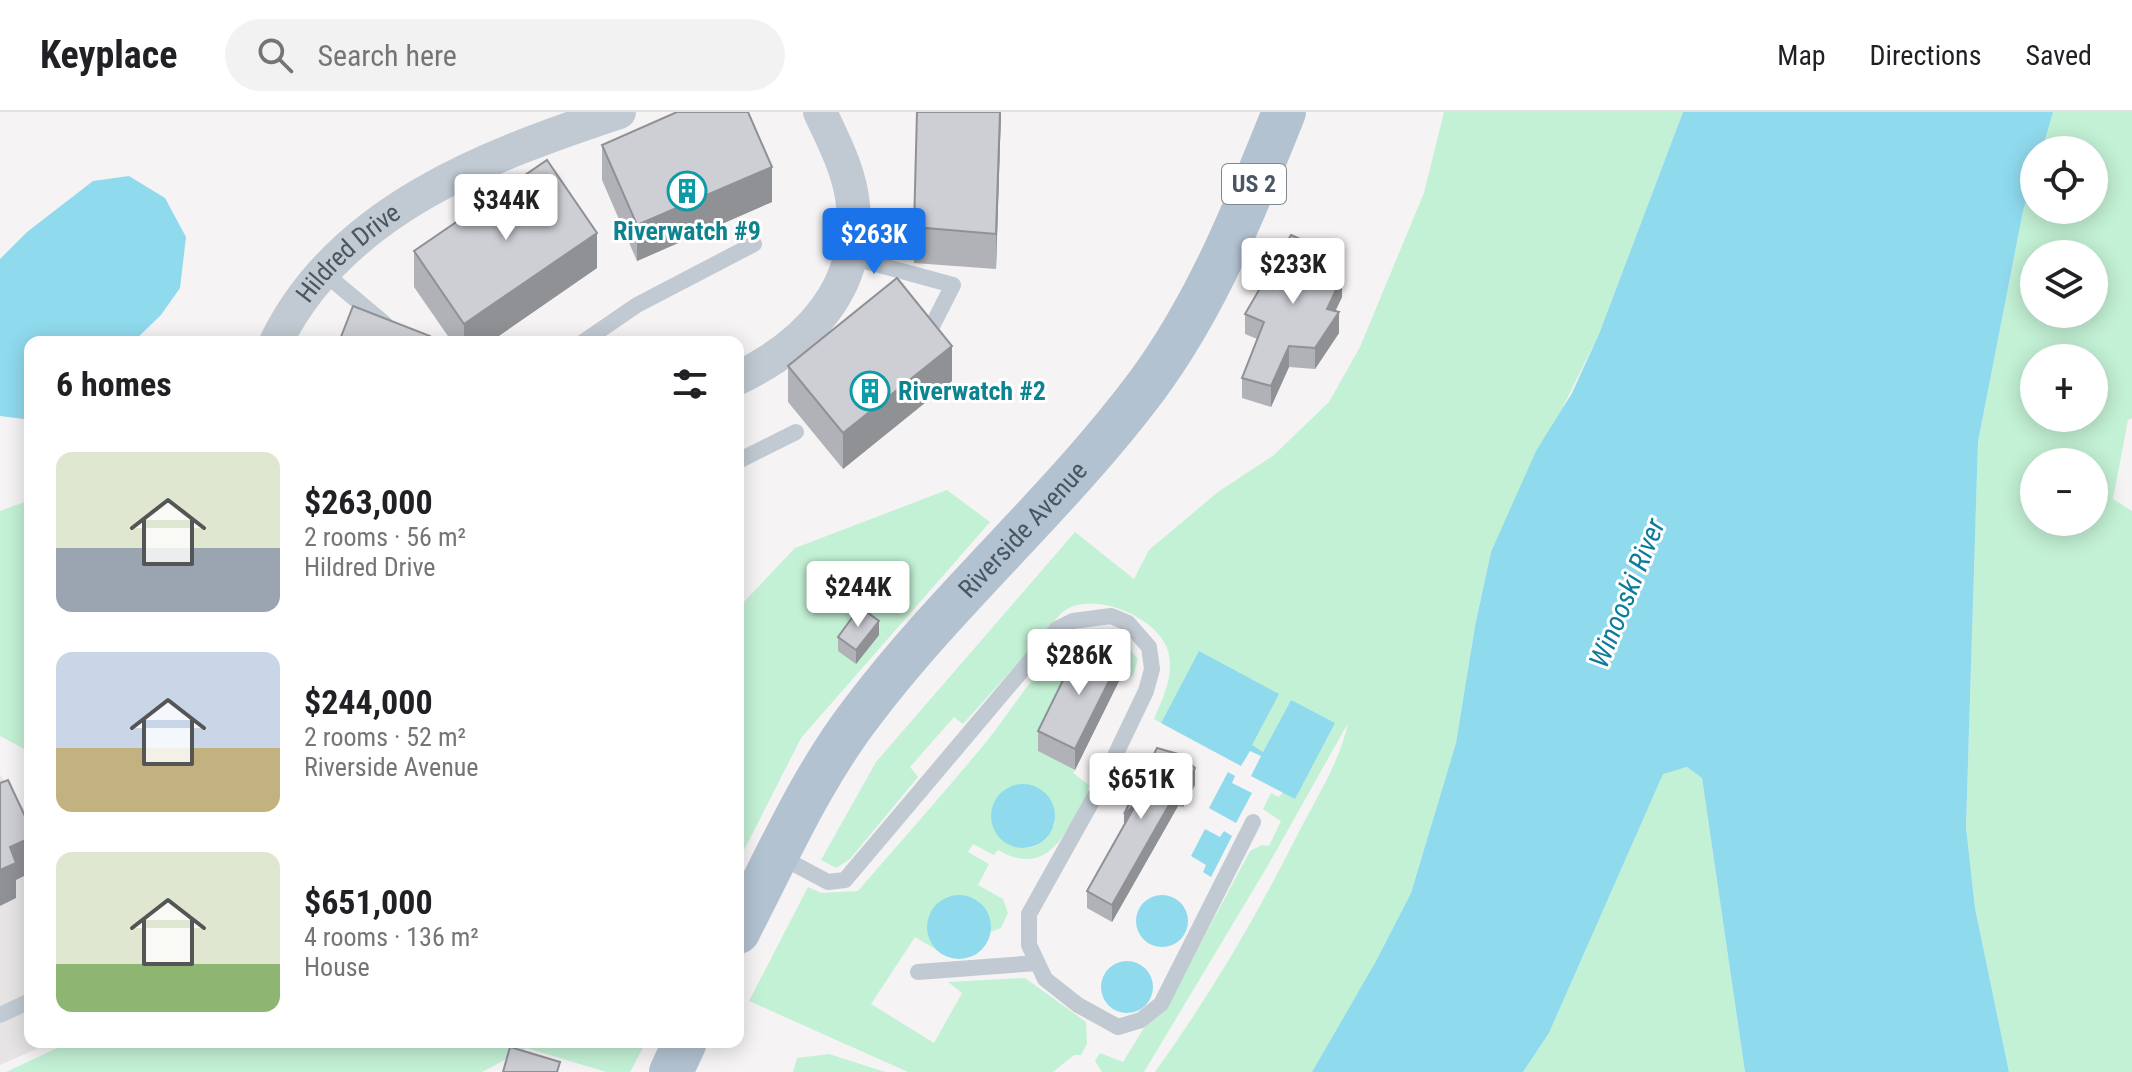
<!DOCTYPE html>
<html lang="en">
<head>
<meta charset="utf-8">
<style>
  :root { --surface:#fff; --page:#f2f2f2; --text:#202124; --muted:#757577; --line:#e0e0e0; --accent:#1a73e8 }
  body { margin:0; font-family:"Roboto Condensed",sans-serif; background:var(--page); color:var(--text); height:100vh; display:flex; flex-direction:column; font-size:30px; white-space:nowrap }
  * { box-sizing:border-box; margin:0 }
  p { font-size:26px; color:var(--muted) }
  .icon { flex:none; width:44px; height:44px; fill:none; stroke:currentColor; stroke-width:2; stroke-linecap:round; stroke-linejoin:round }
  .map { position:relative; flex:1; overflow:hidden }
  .sheet { position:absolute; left:24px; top:224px; width:720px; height:712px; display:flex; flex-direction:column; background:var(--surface); border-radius:16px; box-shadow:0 4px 20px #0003 }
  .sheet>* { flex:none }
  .tools { position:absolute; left:2020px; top:24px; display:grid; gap:16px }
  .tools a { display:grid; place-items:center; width:88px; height:88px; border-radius:50%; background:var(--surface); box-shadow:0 4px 20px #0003; font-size:40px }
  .price { position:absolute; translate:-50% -68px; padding:0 18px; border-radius:8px; background:#fff; color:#222; font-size:26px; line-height:52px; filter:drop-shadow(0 2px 4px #0008) }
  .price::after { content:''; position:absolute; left:50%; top:48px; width:24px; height:18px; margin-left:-12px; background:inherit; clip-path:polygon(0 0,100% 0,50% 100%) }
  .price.on { background:var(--accent); color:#fff }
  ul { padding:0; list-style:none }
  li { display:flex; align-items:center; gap:24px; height:200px; padding:0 32px }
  li span { display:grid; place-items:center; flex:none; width:224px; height:160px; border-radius:16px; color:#555 }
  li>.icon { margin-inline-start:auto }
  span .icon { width:96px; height:96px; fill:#fffc; stroke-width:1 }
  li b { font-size:34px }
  h2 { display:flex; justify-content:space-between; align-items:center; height:96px; padding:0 32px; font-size:34px }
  header { display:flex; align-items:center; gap:48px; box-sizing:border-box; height:112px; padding:0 40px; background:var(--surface); border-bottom:2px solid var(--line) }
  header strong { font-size:38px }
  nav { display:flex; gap:44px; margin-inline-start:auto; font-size:28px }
  .search { width:560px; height:72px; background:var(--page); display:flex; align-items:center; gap:20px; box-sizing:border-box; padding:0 28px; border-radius:44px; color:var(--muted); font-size:30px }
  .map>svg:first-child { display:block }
  .education { fill:#e6e4e5 }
  .green { fill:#c3f1d5; fill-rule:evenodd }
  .water { fill:#90daee }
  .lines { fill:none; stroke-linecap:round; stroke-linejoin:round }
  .lane { stroke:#c1cad2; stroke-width:16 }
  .street { stroke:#c1cad2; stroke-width:34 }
  .primary { stroke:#b3c2d1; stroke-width:44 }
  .wall { fill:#b0b2b7 }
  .shaded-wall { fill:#909195 }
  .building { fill:#cdcfd5; stroke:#909195; stroke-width:2 }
  .labels { text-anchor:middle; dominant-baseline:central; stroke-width:6; stroke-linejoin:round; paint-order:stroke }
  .shield { fill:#fff; stroke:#808990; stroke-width:2 }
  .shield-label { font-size:24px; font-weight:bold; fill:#4a5661 }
  .culture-label { font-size:26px; font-weight:bold; fill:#0d838f; stroke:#fff }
  .street-label { font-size:26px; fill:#4a5661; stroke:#fff }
  .water-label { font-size:28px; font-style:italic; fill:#0c7c9b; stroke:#fff }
</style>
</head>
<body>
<header>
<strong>Keyplace</strong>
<div class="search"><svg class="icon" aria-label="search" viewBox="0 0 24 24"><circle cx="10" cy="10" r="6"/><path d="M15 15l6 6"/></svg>Search here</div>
<nav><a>Map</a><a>Directions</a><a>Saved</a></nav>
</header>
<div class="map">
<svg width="2132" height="960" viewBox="0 0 2132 960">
  <rect width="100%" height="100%" fill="#f5f3f3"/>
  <path class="education" d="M0 663 30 705V930H52L0 953Z"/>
  <path class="green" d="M1444 0H1683L1599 222 1491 440 1475 514 1456 631 1411 781 1376 849 1312 960H1155C1212 881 1260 798 1303 712 1320 680 1341 646 1348 611L1267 755 1144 960H1102L1095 949 1100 941 1123 950 1144 916 1164 900 1250 739 1262 733 1269 734 1281 709 1263 697 1271 681 1279 685 1283 680 1295 686 1291 588 1263 640 1251 634 1199 540 1161 611 1154 607C1163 586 1176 560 1167 536 1155 505 1097 480 1067 497 1058 502 1049 517 1042 525 1015 554 989 583 963 612L954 605 910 655 918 665 850 747 836 756 821 748 876 650 1075 420 1134 467 1149 438 1218 380 1274 343 1329 290 1360 235 1424 81Z
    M2053 0H2132V306L2128 308 2113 387 2132 399V960H2009L1975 796 1966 715 1978 330 2023 99 2034 63V98H2094V38H2042ZM2034 142H2094V202H2034ZM2034 246H2094V306H2034ZM2034 350H2094V410H2034Z
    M947 378 990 410 801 626 738 750V496L795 436Z
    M30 388V640L0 624V399Z
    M1087 522C1112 521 1122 527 1138 547L1133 564 1120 567 1039 639 1075 658 1073 661 1089 673C1088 684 1081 693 1076 702 1058 737 1038 761 998 738L994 743 973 732 968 740 989 752 978 773 1003 787 1008 801 1001 816 990 820V809L939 790 928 807 935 836 943 842 915 825 871 892 934 931 962 881 948 870 1025 866 1086 910 1087 932 1081 943H1074L1053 960H908L749 889 808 775 821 781 858 779C901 729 945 680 987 629 1017 592 1042 543 1087 522ZM1013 674 1055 710C1032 773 956 706 1013 674Z
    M1688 655 1702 666 1745 960H1523L1549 921 1663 661Z
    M70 930H646L630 960H606L527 936 482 960H6Z
    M829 942 885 960H793L797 946Z"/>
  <path class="water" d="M1683 0H2053L2042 38H2034V63L2023 99 1978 330 1966 715 1975 796 2009 960H1745L1702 666 1687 655 1663 662 1549 921 1523 960H1312L1376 849 1411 781 1456 631 1475 514 1491 440 1536 339 1572 281 1599 222Z
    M129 64 165 86 186 125 180 176 161 203 133 230H30V305L24 307 0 304V147L27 120 93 69Z
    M1199 539 1279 582 1252 633 1263 640 1291 588 1335 611 1295 687 1251 664 1261 644 1250 639 1241 654 1161 611Z
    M1228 660 1235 664 1232 671 1252 681 1236 711 1209 696Z
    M991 704a32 32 0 1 1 64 0a32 32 0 1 1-64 0Z
    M1205 717 1220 725 1224 719 1232 724 1211 765 1203 760 1206 753 1191 744Z
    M1136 809a26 26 0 1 1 52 0a26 26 0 1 1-52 0Z
    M927 815a32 32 0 1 1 64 0a32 32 0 1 1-64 0Z
    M1101 875a26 26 0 1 1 52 0a26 26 0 1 1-52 0Z"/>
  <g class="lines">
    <path class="lane" d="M850 145 953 173 928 222
      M323 160 385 212 386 230
      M583 230 637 193 754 132
      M738 349 796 320
      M779 744 828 770 845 768 1057 517 1073 509 1111 504 1128 511 1149 535 1152 557 1146 579 1100 675 1029 802V833L1045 867 1078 893 1118 915 1141 908 1161 892 1253 710
      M918 860 1037 851
      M0 903 30 889"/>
    <g class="street">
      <path id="s1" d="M276 230C340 98 489 43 619 0"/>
      <path d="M738 266C807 233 863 175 853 93 850 60 834 30 820 0"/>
    </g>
    <g class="primary">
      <path id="s2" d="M738 820C777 745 811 666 863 599 950 484 1060 390 1146 275 1207 193 1246 95 1284 0"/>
      <path d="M671 960 685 930"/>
    </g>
  </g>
  <path class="wall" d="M1001 0 996 157 914 151V115Z
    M602 33 772 90 637 149 602 68Z
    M414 139 597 156 490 230H452L414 175Z
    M1342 185 1335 199 1339 221 1315 257 1289 255 1271 295 1242 286V266L1257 227 1245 222V202Z
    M788 254 952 269 843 357 788 290Z
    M879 523 856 552 838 539V525Z
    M1076 562 1120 567 1075 658 1038 639V619Z
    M1157 636 1195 673 1183 695 1178 694 1112 810 1087 796V779L1124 714Z
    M630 930H643L641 935Z"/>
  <path class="shaded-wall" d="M1000 0H1001L996 157V122Z
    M772 55V90L637 149V113Z
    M597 121V156L490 230H464V212Z
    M1342 165V185L1327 217V197Z
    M1339 200V221L1315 257V236Z
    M952 234V269L843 357V321Z
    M1289 234V255L1271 295V274Z
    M879 509V523L856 552V538Z
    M1120 547V567L1075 658V637Z
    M1195 656V673L1183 695V678Z
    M1178 677V694L1112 810V793Z
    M1136 692 1124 718V702Z
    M30 726V761L16 768V786L0 794V758L10 735Z"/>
  <path class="building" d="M677 0H748L772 55 637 113 602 33Z
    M917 0H1000L996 122 914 115Z
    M547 48 597 121 464 212 414 139Z
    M1291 123 1341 145 1342 165 1327 197 1339 200 1315 236 1289 234 1271 274 1242 266 1264 210 1245 202Z
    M897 166 952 234 843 321 788 254Z
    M353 194 430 224 428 230H339Z
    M860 495 879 509 856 538 838 525Z
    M1090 532 1120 547 1075 637 1038 619 1068 558 1076 562Z
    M1157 636 1178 642 1195 656 1183 678 1178 677 1112 793 1087 779 1136 692 1124 702Z
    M8 668 30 715V726L10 735 16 751 0 758V671Z
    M510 935 560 950 557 960H503Z"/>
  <defs>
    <g id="building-ring" transform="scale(2)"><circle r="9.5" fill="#fff" stroke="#0f9aa8" stroke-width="1.5"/><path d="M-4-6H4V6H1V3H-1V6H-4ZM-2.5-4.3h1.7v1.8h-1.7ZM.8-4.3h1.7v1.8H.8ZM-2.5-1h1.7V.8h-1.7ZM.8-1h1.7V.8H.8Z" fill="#0f9aa8"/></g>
  </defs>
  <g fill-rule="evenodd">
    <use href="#building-ring" x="687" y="79"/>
    <use href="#building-ring" x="870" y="279"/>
  </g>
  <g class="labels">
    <rect class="shield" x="1222" y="52" width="64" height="40" rx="6"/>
    <g class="shield-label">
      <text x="1254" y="72">US 2</text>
    </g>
    <g class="culture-label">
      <text x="687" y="119">Riverwatch #9</text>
      <text x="898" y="279" text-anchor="start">Riverwatch #2</text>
    </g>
    <g class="street-label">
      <text stroke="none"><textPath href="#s1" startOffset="116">Hildred Drive</textPath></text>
      <text stroke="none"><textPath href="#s2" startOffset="496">Riverside Avenue</textPath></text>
    </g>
    <g class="water-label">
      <text transform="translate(1627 481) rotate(-68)">Winooski River</text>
    </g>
  </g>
</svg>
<div class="tools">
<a><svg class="icon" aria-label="locate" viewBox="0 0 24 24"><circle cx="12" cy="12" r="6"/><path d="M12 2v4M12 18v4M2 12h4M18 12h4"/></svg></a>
<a><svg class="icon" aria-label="layers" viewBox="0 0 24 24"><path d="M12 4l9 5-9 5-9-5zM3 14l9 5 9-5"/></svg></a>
<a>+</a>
<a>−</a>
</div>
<b class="price" style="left:506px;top:130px">$344K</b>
<b class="price on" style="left:874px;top:164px">$263K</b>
<b class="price" style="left:1293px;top:194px">$233K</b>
<b class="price" style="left:858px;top:517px">$244K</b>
<b class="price" style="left:1079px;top:585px">$286K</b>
<b class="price" style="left:1141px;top:709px">$651K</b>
<section class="sheet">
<h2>6 homes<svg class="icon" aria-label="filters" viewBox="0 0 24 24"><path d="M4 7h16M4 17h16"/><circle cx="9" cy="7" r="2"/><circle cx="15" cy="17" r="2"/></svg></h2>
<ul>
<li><span style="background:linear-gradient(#dfe7d0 60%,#9aa5b1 0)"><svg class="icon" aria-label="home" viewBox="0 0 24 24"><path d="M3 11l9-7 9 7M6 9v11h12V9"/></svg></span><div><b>$263,000</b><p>2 rooms · 56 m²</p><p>Hildred Drive</p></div></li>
<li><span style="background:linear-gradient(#c9d6e8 60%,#c2b280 0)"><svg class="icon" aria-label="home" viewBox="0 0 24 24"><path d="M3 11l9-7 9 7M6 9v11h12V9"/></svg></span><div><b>$244,000</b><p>2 rooms · 52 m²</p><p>Riverside Avenue</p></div></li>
<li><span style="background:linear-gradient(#dfe7d0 70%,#8fb573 0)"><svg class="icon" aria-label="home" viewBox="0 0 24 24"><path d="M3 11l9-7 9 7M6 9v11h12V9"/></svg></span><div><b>$651,000</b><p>4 rooms · 136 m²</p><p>House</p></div></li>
</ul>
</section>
</div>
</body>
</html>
